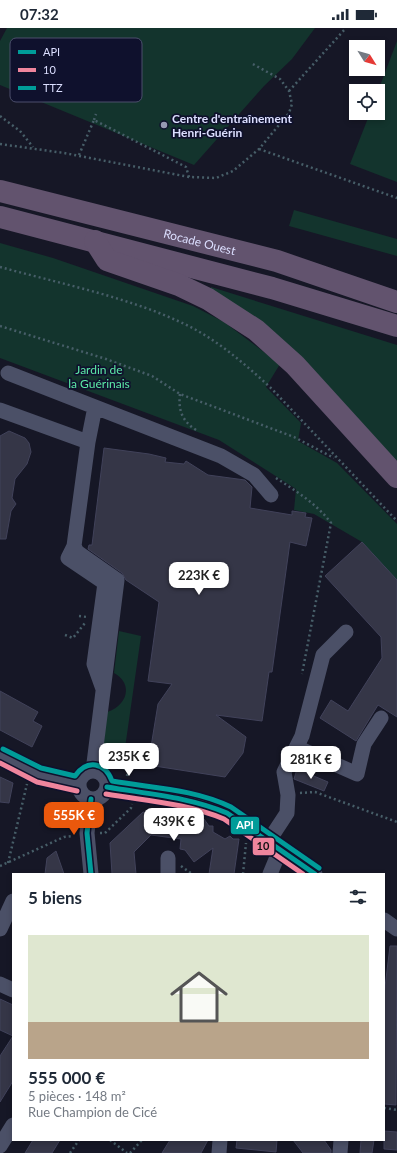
<!DOCTYPE html>
<html lang="fr">
<head>
<meta charset="utf-8">
<style>
  :root { --surface:#fff; --page:#f6f6f7; --text:#1f2937; --muted:#747a83; --line:#e0e1e3; --accent:#ea580c }
  body { margin:0; font-family:Lato,sans-serif; background:var(--page); color:var(--text); height:100vh; display:flex; flex-direction:column; font-size:15px; white-space:nowrap }
  * { box-sizing:border-box; margin:0 }
  p { font-size:13px; color:var(--muted) }
  .icon { flex:none; width:22px; height:22px; fill:none; stroke:currentColor; stroke-width:2; stroke-linecap:round; stroke-linejoin:round }
  .map { position:relative; flex:1; overflow:hidden }
  .details { position:absolute; left:12px; top:845px; width:373px; height:268px; display:flex; flex-direction:column; background:var(--surface); border-radius:0px; box-shadow:0 2px 6px #0003 }
  .details>* { flex:none }
  .needle { width:26px; rotate:127deg }
  .controls { position:absolute; left:349px; top:12px; display:grid; gap:8px }
  .controls a { display:grid; place-items:center; width:36px; height:36px; border-radius:0px; background:var(--surface); box-shadow:0 2px 6px #0003; font-size:20px }
  .price { position:absolute; translate:-50% -34px; padding:0 9px; border-radius:8px; background:#fff; color:#222; font-size:13px; line-height:26px; filter:drop-shadow(0 1px 2px #0008) }
  .price::after { content:''; position:absolute; left:50%; top:24px; width:12px; height:9px; margin-left:-6px; background:inherit; clip-path:polygon(0 0,100% 0,50% 100%) }
  .price.current { background:var(--accent); color:#fff }
  ul { padding:0; list-style:none }
  li { display:grid; align-content:center; gap:8px; height:212px; padding:0 16px }
  li+li { border-top:1px solid var(--line) }
  li span { display:grid; place-items:center; height:124px; border-radius:0px; color:#555 }
  li>.icon { margin-inline-start:auto }
  span .icon { width:72px; height:72px; fill:#fffc; stroke-width:1 }
  li b { font-size:17px }
  h2 { display:flex; justify-content:space-between; align-items:center; height:48px; padding:0 16px; font-size:17px }
  .status { display:flex; justify-content:space-between; align-items:center; height:28px; padding:0 20px; background:var(--surface); direction:ltr }
  .status svg { height:11px; fill:currentColor }
  .map>svg:first-child { display:block }
  .green { fill:#13342d }
  .building { fill:#353647; stroke:#41425a }
  .lines { fill:none; stroke-linecap:round; stroke-linejoin:round }
  .path { stroke:#475e68; stroke-width:2.5; stroke-dasharray:2 3; stroke-linecap:butt }
  .minor { stroke:#4b5067; stroke-width:15 }
  .highway { stroke:#62536e; stroke-width:22 }
  .bus-1-casing { stroke:#0f112d; stroke-width:8 }
  .bus-2-casing { stroke:#0f112d; stroke-width:8 }
  .bus-3-casing { stroke:#0f112d; stroke-width:8 }
  .bus-1 { stroke:#009c99; stroke-width:5 }
  .bus-2 { stroke:#ef859d; stroke-width:5 }
  .bus-3 { stroke:#009c99; stroke-width:5 }
  .poi-dot { fill:#9799b3; stroke:#0f112d; stroke-width:1.5 }
  .labels { text-anchor:middle; dominant-baseline:central; stroke-width:3.5; stroke-linejoin:round; paint-order:stroke }
  .poi-label { font-size:12px; font-weight:bold; fill:#dcdfff; stroke:#0f112d; text-anchor:start }
  .street-label { font-size:12px; fill:#dcdfff; stroke:#0f112d }
  .park-label { font-size:12px; fill:#5ceaa7; stroke:#0f112d }
  .key { fill:#0f112d; stroke:#4c4f6c; stroke-width:1 }
  .key-label { font-size:11px; fill:#dcdfff }
  .line-badge { stroke:#0f112d; stroke-width:1.5 }
  .badge-label { font-size:11px; text-anchor:middle; font-weight:bold; fill:#fff }
  .pale-badge-label { font-size:11px; text-anchor:middle; font-weight:bold; fill:#111 }
</style>
</head>
<body>
<div class="status"><b>07:32</b><svg viewBox="0 0 49 12"><path d="M0 12V9h3v3zM5 12V6h3v6zM10 12V3h3v9zM15 12V0h3v12zM26 1h20v11H26zM47 4h2v5h-2z"/></svg></div>
<div class="map">
<svg width="397" height="1125" viewBox="0 0 397 1125">
  <rect width="100%" height="100%" fill="#161726"/>
  <path class="green" d="M7 0H315L292 31 264 58 194 137 0 57V13Z
    M397 13V154L350 136 370 85H378V63Z
    M294 182 397 211V228L289 198Z
    M0 215 53 230 193 278 224 294 280 336 266 359 301 395 298 413 337 435 397 496V552L362 514 314 486 294 482 296 461 219 412 0 330Z
    M211 259 397 317V433L209 266Z
    M119 603 141 608 123 734 102 731 107 684C127 678 134 656 114 645Z"/>
  <path class="building" d="M9 403 25 410 29 415 31 424 27 436 15 451 12 470 16 476 11 483 6 511H0V408Z
    M104 420 149 426 166 430 165 434 184 436 186 433 208 447 245 452 252 459 250 480 292 487V483L306 485 305 489 312 490 306 518 290 514 272 644H269L262 693 216 687 246 709 243 725 225 749 148 737 158 676 172 656 148 653 159 574 126 552 122 545 88 521 89 517H92Z
    M362 514 397 552V689L378 677 356 713 320 690 331 672 348 683 382 630 381 609 325 548Z
    M0 663 38 684 33 693 42 698 32 719 0 702Z
    M297 741 328 754 324 763 294 751Z
    M0 749 13 755 9 775 0 774Z
    M143 784 204 791 209 798H213V804L225 811 230 808 233 811H239L234 846H209L213 820 194 834 185 822 180 821 181 811 151 807 134 824 136 846H112L110 815Z
    M56 823 64 846H45L47 830Z
    M390 918H397L396 1077 384 1076V967Z
    M0 971 13 977V1053L0 1074V1028L13 1008 0 1002Z
    M384 1103 397 1104V1122L384 1121Z
    M33 1112H60L52 1125H25Z
    M170 1112H208L201 1125H162Z
    M237 1112H277L276 1124 236 1120Z
    M293 1112H324L331 1122V1125H303Z
    M361 1112H374L372 1125H360Z"/>
  <g class="lines">
    <path class="path" d="M289 63 346 0
      M0 88 20 103 33 119
      M94 92 96 86
      M0 116 64 125 189 149 216 150 233 143 259 121 289 85 292 76 289 63 280 51 251 35
      M259 121 397 170
      M79 127 94 92 186 139 189 149
      M0 239C58 255 123 268 178 293 213 308 244 335 272 361L397 493
      M0 298 106 331 152 348 180 366 294 409 334 430
      M180 366C178 382 182 393 196 402
      M276 450C296 463 317 476 331 495L302 646
      M79 588 87 589
      M65 607 73 610 85 595
      M108 737 128 741
      M127 748 129 735
      M300 765 315 764 397 794
      M100 805H105L131 780 132 776
      M8 835 27 756
      M0 838 64 809 73 808
      M181 838 192 846
      M243 846 246 815
      M384 1080 397 1082
      M110 1112 127 1125
      M70 1125 79 1112
      M130 1125 142 1112"/>
    <path class="minor" d="M8 345 95 379
      M0 382 88 414
      M74 518 88 414 95 379 221 428 254 447 271 467
      M297 718 303 722 357 746 364 716 381 690
      M0 727 39 747 79 756
      M93 743 117 552 77 524 74 518 68 530 105 555 94 636 103 661
      M79 757a14 14 0 1 1 28 0a14 14 0 1 1-28 0Z
      M107 759C147 767 190 767 227 785L315 846
      M91 771 87 805 91 846
      M268 814 287 785 288 767 284 744 302 708 323 627 346 604
      M168 846V830
      M270 846 280 822
      M384 892 397 901
      M0 901 13 873
      M0 956 13 962
      M0 1118 13 1097
      M219 1125 220 1112
      M340 1125 341 1112"/>
    <g class="highway">
      <path id="s1" d="M0 163 277 233 397 274"/>
      <path d="M0 189 272 260 397 298"/>
      <path d="M95 213 107 232 179 257 208 271 256 302 295 337 397 449"/>
    </g>
    <g class="bus-1-casing">
      <path id="bus-1" d="M107 759C148 766 189 769 227 785L315 846
        M91 771 87 805 91 846"/>
    </g>
    <g class="bus-2-casing">
      <path id="bus-2" d="M0 735 37 754 77 763
        M106 766C146 773 186 775 224 791L303 846"/>
    </g>
    <g class="bus-3-casing">
      <path id="bus-3" d="M3 721 41 740 75 748C87 731 105 734 112 753 152 760 194 761 231 779L319 840"/>
    </g>
    <use href="#bus-1" class="bus-1"/>
    <use href="#bus-2" class="bus-2"/>
    <use href="#bus-3" class="bus-3"/>
  </g>
  <circle class="poi-dot" cx="164" cy="97" r="4"/>
  <g class="labels">
    <g class="poi-label">
      <text x="172" y="90">Centre d'entraînement<tspan x="172" dy="14">Henri-Guérin</tspan></text>
    </g>
    <g class="street-label">
      <text stroke="none"><textPath href="#s1" startOffset="206">Rocade Ouest</textPath></text>
    </g>
    <g class="park-label">
      <text x="99" y="341">Jardin de<tspan x="99" dy="14">la Guérinais</tspan></text>
    </g>
  </g>
  <rect x="10" y="10" width="132" height="64" rx="6" class="key"/>
  <rect x="18" y="22" width="18" height="4" fill="#009c99"/>
  <rect x="18" y="40" width="18" height="4" fill="#ef859d"/>
  <rect x="18" y="58" width="18" height="4" fill="#009c99"/>
  <g class="key-label">
    <text x="43" y="28">API</text>
    <text x="43" y="46">10</text>
    <text x="43" y="64">TTZ</text>
  </g>
  <g class="line-badge">
    <rect x="230" y="788" width="30" height="19" rx="4" fill="#009c99"/>
    <rect x="252" y="809" width="23" height="19" rx="4" fill="#ef859d"/>
  </g>
  <g class="badge-label">
    <text x="245" y="801">API</text>
  </g>
  <g class="pale-badge-label">
    <text x="263" y="822">10</text>
  </g>
</svg>
<div class="controls">
<a><svg class="needle" viewBox="-14 -14 28 28"><path d="M0-13l5 13h-10z" fill="#e53935"/><path d="M0 13l5-13h-10z" fill="#747a83"/></svg></a>
<a><svg class="icon" aria-label="locate" viewBox="0 0 24 24"><circle cx="12" cy="12" r="6"/><path d="M12 2v4M12 18v4M2 12h4M18 12h4"/></svg></a>
</div>
<b class="price" style="left:199px;top:568px">223K €</b>
<b class="price" style="left:129px;top:749px">235K €</b>
<b class="price" style="left:311px;top:752px">281K €</b>
<b class="price current" style="left:74px;top:808px">555K €</b>
<b class="price" style="left:174px;top:814px">439K €</b>
<section class="details">
<h2>5 biens<svg class="icon" aria-label="filters" viewBox="0 0 24 24"><path d="M4 7h16M4 17h16"/><circle cx="9" cy="7" r="2"/><circle cx="15" cy="17" r="2"/></svg></h2>
<ul>
<li><span style="background:linear-gradient(#dfe7d0 70%,#b9a48a 0)"><svg class="icon" aria-label="home" viewBox="0 0 24 24"><path d="M3 11l9-7 9 7M6 9v11h12V9"/></svg></span><div><b>555 000 €</b><p>5 pièces · 148 m²</p><p>Rue Champion de Cicé</p></div></li>
</ul>
</section>
</div>
</body>
</html>
